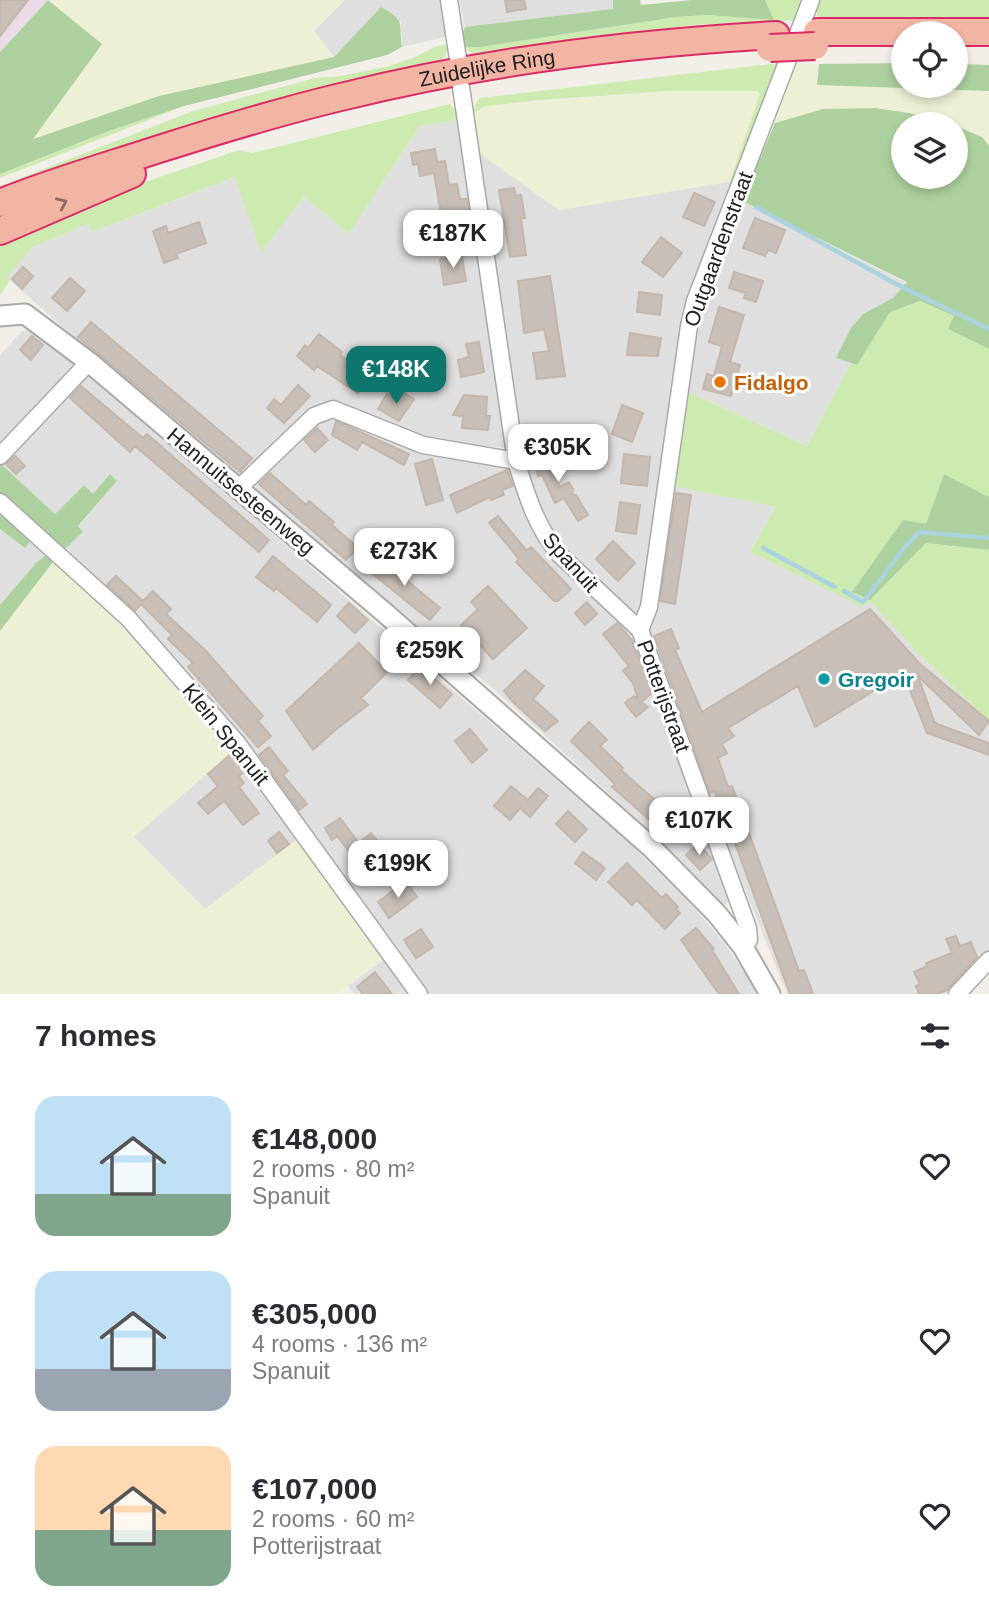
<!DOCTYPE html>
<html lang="en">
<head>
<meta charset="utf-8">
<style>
  :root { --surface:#fff; --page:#f7f7f7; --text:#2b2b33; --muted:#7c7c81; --accent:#0f766e }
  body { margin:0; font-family:Helvetica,sans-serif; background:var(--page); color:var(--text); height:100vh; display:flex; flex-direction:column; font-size:26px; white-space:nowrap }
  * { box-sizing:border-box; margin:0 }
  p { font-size:23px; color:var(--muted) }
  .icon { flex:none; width:38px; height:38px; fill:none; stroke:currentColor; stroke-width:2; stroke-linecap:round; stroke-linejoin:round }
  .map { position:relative; height:994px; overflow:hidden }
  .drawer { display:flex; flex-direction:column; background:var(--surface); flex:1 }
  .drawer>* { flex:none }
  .buttons { position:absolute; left:891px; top:21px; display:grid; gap:14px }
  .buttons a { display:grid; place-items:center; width:77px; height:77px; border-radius:50%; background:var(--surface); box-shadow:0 4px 10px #0003; font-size:35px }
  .price { position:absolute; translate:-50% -60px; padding:0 16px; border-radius:14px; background:#fff; color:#222; font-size:23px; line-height:46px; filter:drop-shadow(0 2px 4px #0008) }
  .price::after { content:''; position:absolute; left:50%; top:42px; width:21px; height:16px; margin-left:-10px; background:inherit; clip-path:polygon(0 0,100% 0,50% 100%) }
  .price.on { background:var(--accent); color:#fff }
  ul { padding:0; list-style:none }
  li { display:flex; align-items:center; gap:21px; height:175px; padding:0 35px }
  li span { display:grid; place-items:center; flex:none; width:196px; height:140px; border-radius:21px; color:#555 }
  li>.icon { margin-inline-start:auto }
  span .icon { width:84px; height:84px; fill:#fffc; stroke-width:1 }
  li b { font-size:30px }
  h2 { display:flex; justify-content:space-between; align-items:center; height:84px; padding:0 35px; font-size:30px }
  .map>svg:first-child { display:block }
  .residential { fill:#e0dfdf }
  .industrial { fill:#ebdbe8 }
  .farmland { fill:#eef0d5 }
  .grass { fill:#cdebb0 }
  .forest { fill:#add19e }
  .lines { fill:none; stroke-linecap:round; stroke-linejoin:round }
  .stream { stroke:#aad3df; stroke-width:4.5 }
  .building { fill:#c7bfb8; stroke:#c4b6ab; stroke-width:2 }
  .minor-casing { stroke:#a9a9a9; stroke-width:19 }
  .tertiary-casing { stroke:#a9a9a9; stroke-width:23 }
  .trunk-casing { stroke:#dc2a67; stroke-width:30 }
  .minor { stroke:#fff; stroke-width:16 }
  .tertiary { stroke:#fff; stroke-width:19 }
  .trunk { stroke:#f2b4a3; stroke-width:26 }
  .trunk-bridge-casing { stroke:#dc2a67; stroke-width:30; stroke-linecap:butt }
  .trunk-bridge { stroke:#f2b4a3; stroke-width:26 }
  .oneway { stroke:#8a6b62 }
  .food-dot { fill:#e8710a; stroke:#fff; stroke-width:2.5 }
  .culture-dot { fill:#0f9aa8; stroke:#fff; stroke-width:2.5 }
  .labels { text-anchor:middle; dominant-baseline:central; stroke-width:6; stroke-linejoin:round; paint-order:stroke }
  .street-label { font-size:21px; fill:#222; stroke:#fff }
  .food-label { font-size:21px; font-weight:bold; fill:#c56008; stroke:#fff; text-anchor:start }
  .culture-label { font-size:21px; font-weight:bold; fill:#0d838f; stroke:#fff; text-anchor:start }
</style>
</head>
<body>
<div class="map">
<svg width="989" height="994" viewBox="0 0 989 994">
  <rect width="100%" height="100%" fill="#f2efe9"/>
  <path class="residential" d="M345 0H441L447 34 445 37 402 47 401 22 381 7 334 57 314 31Z
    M459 0H613V9L465 27Z
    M459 120 509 448 457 444 427 437 348 406 334 403 237 480 6 277 33 247 88 224 92 232 236 177 261 251 304 197 349 234 420 126Z
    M478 152 559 210 734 181 683 320 642 610 638 613H631L564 552 546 529 526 471Z
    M742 201 907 283 893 298 863 314 836 358 851 363 807 446 688 392 699 316 705 291Z
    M22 331H34L41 335 76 367 0 447V355Z
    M86 372 629 843 686 898 721 939 750 980 757 994H425L244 745 61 553 83 532 78 527 117 481 110 474 93 495 84 485 55 514 0 463Z
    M337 416 508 467 556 559 632 635 639 645 730 900 726 904 720 903 659 839 497 692 255 490 257 483 313 424 321 419Z
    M673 486 777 507 750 551 870 600 914 649 989 721V954L951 994H787L690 753 649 637 648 627Z
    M0 529 25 548 30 542 46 555 37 562 0 605Z
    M234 750 298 839 205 909 133 837Z
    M385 958 411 994H354L348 986Z"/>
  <path class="industrial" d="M0 0H48L0 52Z"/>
  <path class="farmland" d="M49 0H345L314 31 334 57 159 96 32 139 102 44Z
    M796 64H819L817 85 989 91V146L982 137 956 124 909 113 775 123Z
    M743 90 757 91 760 94 730 181 559 210 478 152 473 113 486 106 668 91Z
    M53 562 133 634 234 750 134 837 205 909 298 839 385 958 337 994H0V631Z"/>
  <path class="grass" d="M765 0H806L797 20 694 25 481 54 471 53 466 47H481L676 17 707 15 773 20Z
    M818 0H989V21L935 18 818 19 816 7Z
    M449 44 444 58 437 62 234 110 229 117 0 197V186L193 111 315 78 341 76 389 66 413 58 437 46Z
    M780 63 734 181H730L760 94 757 91H668L543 100 486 106 473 113 477 101 480 98Z
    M450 104 457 113 459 120 420 126 349 234 304 197 261 252 235 177 92 232 88 224 33 247 7 277 10 280 0 295V243L115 192 239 150 252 153 265 150Z
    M184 106 0 178V174L109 131Z
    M920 301 955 316 949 329 989 349V497L944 474 926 524 870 600 926 543 989 550V721L914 649 870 601 863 607 750 552 776 507 673 486 688 392 807 446 851 363 857 364 890 312Z"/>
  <path class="forest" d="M48 0 102 44 33 139 159 96 334 57 381 7C407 22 398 21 402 47L387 55 184 106 109 131 0 174V52Z
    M613 0H640L641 5 692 0H765L774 20 707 15 676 17 481 47H466L461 38 465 27 613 9Z
    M903 63V86H956V64L989 65V91L817 85 819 64Z
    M875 108 909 113 951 124H903V177H956V126L982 137 989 146V349L948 329 954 316 920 301 890 312 857 365 836 358 851 328 863 314 893 298 907 282 742 201 775 123 823 109Z
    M0 463 55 514 84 485 93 494 110 474 117 481 78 526 83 532 61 553 0 500Z
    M944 474 989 497V550L926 543 870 600 852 592 903 520 926 524Z
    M0 514 30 542 25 548 0 529Z
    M46 555 53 562 0 631V605L37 562Z"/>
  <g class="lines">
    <path class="stream" d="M756 207 896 284 989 329
      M763 548 835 587
      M844 591 863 602 905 547 919 532 989 538"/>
  </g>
  <path class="building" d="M0 0H28L0 36Z
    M505 0H524L526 9 507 12Z
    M435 149 437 162 445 161 449 185 457 184 460 199H467L471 228 453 230 452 224 443 225 434 173 420 176 418 164 413 165 411 153Z
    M514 188 516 196 521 195 522 200 525 218H521L526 255 510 257 499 190Z
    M694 193 715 202 704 226 683 217Z
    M755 218 785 230 776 253 768 250 765 256 743 248Z
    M199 222 206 243 176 254 178 258 164 263 153 231 166 226 168 233Z
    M661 237 682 253 663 277 642 262Z
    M462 256 466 281 444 285 440 259Z
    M23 267 33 276 22 289 12 279Z
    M734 272 763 281 756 302 744 298 746 293 729 288Z
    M550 276 565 376 537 379 533 353 549 351 544 329 524 333 518 281Z
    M70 278 85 291 67 311 52 298Z
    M639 292 662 295 660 315 637 312Z
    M719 307 744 315 730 362 740 365 731 396 703 389 707 374 714 376 722 346 709 342Z
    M91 322 252 458 240 472 78 337Z
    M630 333 661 338 658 356 627 355Z
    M319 334 342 352 340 355 370 375 358 393 317 366 314 370 297 356 305 345 308 348Z
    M32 336 43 345 31 360 20 350Z
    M479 342 484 372 461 377 458 360 469 357 466 344Z
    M298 385 310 396 284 423 267 408 274 399 281 405Z
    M81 386 143 438 147 434 269 540 259 552 135 446 130 452 70 398Z
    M404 393 414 399 399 421 378 409 387 394 399 402Z
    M464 395 487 397 486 416H490L488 430 462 428 463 416 453 415Z
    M622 405 643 413 632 442 612 434Z
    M336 421 409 454 404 465 362 442 357 450 332 435Z
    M317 428 328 440 315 452 304 440Z
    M553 447 558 461 552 464 560 487 569 482 573 489 572 494 576 495 588 515 578 521 564 498 555 503 542 475 538 476 533 459 548 453Z
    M624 454 650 457 647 486 621 483Z
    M15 456 25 466 16 474 6 464Z
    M432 459 443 500 426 505 415 464Z
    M507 470 513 486 502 490 504 495 491 500 490 497 457 513 450 495Z
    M270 473 306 505 309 501 334 522 332 525 358 548 346 560 259 484Z
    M676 493 691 495 675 604 660 601Z
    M620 502 640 505 636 534 616 531Z
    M498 516 527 551 531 547 571 589 558 601H554L516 562 519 559 489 523Z
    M613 541 635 563 618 581 596 559Z
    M273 556 331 605 317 622 276 588 274 591 256 577Z
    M384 557 406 576 404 578 440 608 430 620 370 572Z
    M116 576 143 601 153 591 171 609 166 614 206 651 263 716 258 721 271 736 258 747 188 667 193 663 168 639 172 635 141 604 135 611 107 585Z
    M488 586 527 628 493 659 461 625 478 609 471 602Z
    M587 602 597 614 585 625 575 613Z
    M349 603 368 620 355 633 337 616Z
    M870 609 920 664 989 721 979 735 918 676 934 721 937 724 989 743V755L927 733 903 673 815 727 798 686 728 728 734 736 722 744 727 753 718 758 728 787 732 786 799 971 804 970 813 994H790L724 813H722L715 791 710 793 654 636 671 629 679 648 675 650 702 712Z
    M617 623 632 640 652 693 641 702 648 707 636 717 625 703 634 696 638 699 633 683 623 671 629 666 603 634Z
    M359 643 387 672 361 698 368 705 334 731 313 750 286 711Z
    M420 666 452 694 440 708 408 680Z
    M525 670 544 686 533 699 558 721 545 731 513 702 504 691Z
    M589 722 607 740 600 746 623 768 621 770 672 815 660 829 612 787 615 784 571 741Z
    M470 729 487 750 472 763 455 741Z
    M269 747 288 771 283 775 307 804 299 810 259 755Z
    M232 753 245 771 239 776 244 783 239 787 259 813 243 825 224 801 208 814 198 803 218 786 208 774Z
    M511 786 528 800 538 788 548 796 530 817 520 808 510 820 494 806Z
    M568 811 587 829 575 842 556 824Z
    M340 818 359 843 371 833 393 862 371 879 337 836 332 840 325 828Z
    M279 832 289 844 277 853 268 841Z
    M698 844 712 859 700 870 686 855Z
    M583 852 605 868 596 880 575 863Z
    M627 863 662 898 666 894 678 907 676 909 680 913 665 929 637 900 632 905 608 882Z
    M406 881 417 897 389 918 378 902Z
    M696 928 714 949 712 950 739 994H719L681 940Z
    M421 929 433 947 416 958 404 940Z
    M956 936 960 946 971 942 977 957 947 990 938 994H919L916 986 920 984 914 972 927 966 926 963 952 953 946 939Z
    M375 972 385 985 392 994H363L357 987Z"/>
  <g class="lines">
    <g class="minor-casing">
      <path id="minor" d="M449 0 460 72
        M461 87 516 461
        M0 456 89 362
        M238 489 314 416 333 409 423 445 516 461C527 496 536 527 560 555L640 630 748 928 749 940 743 947
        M0 502 128 618 238 744 419 994
        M640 630 649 607 689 326 695 301 811 0
        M957 994 989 960"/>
    </g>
    <g class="tertiary-casing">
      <path id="tertiary" d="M0 316 25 314 89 362 385 613 651 847 717 914 743 947 770 994"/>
    </g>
    <g class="trunk-casing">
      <g id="trunk">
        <path d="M817 32H989"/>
        <path id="s1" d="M0 203C51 182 104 167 156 150 219 130 281 111 345 96 486 61 631 43 776 35"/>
        <path d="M0 231 132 174"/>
      </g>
    </g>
    <use href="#minor" class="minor"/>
    <use href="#tertiary" class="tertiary"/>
    <use href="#trunk" class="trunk"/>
    <g class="trunk-bridge-casing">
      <path id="trunk-bridge" d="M770 48 815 46"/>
    </g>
    <use href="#trunk-bridge" class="trunk-bridge"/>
  </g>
  <defs><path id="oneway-chevron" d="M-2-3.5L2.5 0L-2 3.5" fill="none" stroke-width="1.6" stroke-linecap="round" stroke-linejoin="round" transform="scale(1.75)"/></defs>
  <use class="oneway" href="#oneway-chevron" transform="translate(62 203) rotate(-24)"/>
  <circle class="food-dot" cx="720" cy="382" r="7"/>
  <circle class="culture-dot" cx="824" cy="679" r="7"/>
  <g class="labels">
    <g class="street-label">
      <text stroke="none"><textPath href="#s1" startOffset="506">Zuidelijke Ring</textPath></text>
      <text transform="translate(718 249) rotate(-70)">Outgaardenstraat</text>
      <text transform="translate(241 491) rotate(40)">Hannuitsesteenweg</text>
      <text transform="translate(571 562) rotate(48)">Spanuit</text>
      <text transform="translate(664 696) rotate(70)">Potterijstraat</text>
      <text transform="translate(226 734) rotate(51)">Klein Spanuit</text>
    </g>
    <g class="food-label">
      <text x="734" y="382">Fidalgo</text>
    </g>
    <g class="culture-label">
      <text x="838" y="679">Gregoir</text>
    </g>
  </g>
</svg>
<div class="buttons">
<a><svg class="icon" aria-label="locate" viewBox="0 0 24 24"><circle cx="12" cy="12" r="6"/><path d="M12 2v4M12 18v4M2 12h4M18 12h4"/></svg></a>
<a><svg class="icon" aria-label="layers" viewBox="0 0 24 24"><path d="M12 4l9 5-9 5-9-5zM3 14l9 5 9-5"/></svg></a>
</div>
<b class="price" style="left:453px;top:270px">€187K</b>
<b class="price on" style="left:396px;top:406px">€148K</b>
<b class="price" style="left:558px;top:484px">€305K</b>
<b class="price" style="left:404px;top:588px">€273K</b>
<b class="price" style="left:430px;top:687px">€259K</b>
<b class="price" style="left:699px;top:857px">€107K</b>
<b class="price" style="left:398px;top:900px">€199K</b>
</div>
<section class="drawer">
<h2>7 homes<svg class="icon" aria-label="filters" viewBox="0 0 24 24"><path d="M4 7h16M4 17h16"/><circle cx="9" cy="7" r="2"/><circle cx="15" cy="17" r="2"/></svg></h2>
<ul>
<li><span style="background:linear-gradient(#bfe0f5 70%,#7fa58c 0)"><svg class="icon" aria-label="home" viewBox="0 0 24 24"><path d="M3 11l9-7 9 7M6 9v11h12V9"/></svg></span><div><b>€148,000</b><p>2 rooms · 80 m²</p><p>Spanuit</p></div><svg class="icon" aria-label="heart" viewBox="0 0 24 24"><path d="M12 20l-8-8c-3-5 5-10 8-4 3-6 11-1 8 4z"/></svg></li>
<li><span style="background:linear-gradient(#bfe0f5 70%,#9aa5b1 0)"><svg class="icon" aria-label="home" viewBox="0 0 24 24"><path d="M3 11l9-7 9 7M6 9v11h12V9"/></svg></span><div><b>€305,000</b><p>4 rooms · 136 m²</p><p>Spanuit</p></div><svg class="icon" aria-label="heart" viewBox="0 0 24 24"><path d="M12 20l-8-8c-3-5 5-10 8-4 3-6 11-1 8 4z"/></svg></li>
<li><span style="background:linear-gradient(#ffd9b3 60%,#7fa58c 0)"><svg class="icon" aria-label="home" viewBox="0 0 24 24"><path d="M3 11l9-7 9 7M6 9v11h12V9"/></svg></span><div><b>€107,000</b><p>2 rooms · 60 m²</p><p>Potterijstraat</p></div><svg class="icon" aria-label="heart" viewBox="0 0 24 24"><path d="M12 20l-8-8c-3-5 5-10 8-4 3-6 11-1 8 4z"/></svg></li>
</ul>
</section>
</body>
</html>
